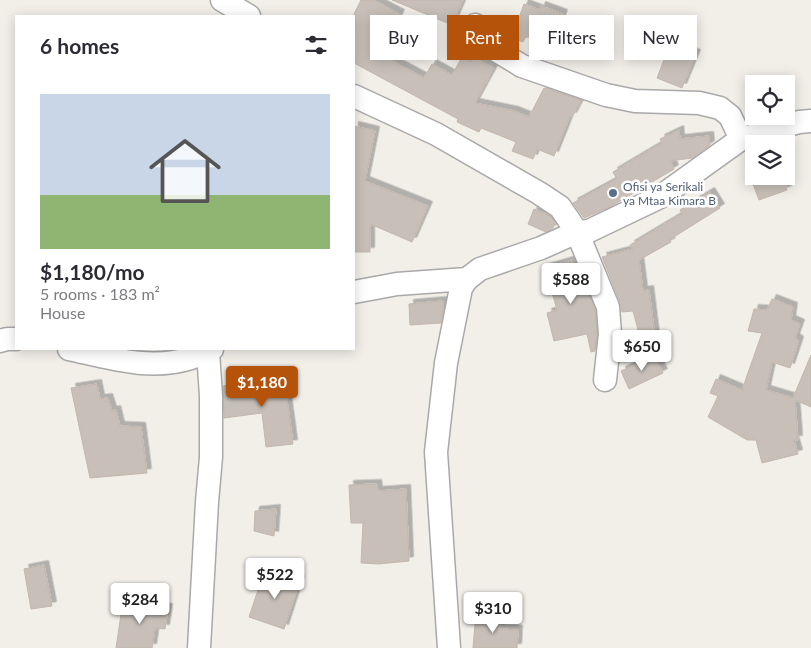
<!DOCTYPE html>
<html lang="en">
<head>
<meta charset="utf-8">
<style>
  :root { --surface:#fff; --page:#f2f2f3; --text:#2b2b33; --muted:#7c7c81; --accent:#b45309 }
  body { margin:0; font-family:Lato,sans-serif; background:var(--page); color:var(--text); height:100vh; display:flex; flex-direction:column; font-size:19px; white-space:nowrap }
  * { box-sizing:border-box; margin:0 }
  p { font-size:16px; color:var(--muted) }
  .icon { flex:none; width:28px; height:28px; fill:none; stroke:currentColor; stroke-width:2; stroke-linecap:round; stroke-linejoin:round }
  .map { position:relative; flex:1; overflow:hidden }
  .side { position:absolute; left:15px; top:15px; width:340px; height:335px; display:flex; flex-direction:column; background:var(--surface); border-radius:0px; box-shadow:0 2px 12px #0003 }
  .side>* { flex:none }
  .banner { position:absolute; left:370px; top:15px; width:365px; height:45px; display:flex; gap:10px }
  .tools { position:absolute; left:745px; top:75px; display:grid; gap:10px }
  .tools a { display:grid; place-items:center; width:50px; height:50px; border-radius:0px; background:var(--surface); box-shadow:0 2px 12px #0003; font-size:25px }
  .price { position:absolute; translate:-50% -42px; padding:0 11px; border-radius:5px; background:#fff; color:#222; font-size:16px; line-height:32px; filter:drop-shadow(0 1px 2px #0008) }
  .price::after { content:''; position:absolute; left:50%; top:30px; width:15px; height:11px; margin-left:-8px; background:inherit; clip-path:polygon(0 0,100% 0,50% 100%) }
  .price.current { background:var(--accent); color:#fff }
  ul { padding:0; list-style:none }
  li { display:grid; align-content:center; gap:10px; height:265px; padding:0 25px }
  li span { display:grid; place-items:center; height:155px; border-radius:0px; color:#555 }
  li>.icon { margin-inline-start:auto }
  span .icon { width:90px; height:90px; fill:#fffc; stroke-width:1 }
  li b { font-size:21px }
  h2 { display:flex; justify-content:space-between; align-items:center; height:60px; padding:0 25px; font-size:21px }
  .pill { padding:0 18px; border-radius:0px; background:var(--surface); box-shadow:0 2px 12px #0003; font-size:18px; line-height:45px }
  .pill.current { background:var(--accent); color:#fff }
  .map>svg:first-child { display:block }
  .building { fill:#c7bfb8; stroke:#c4b6ab; filter:url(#shadow) }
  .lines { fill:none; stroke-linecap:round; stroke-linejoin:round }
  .minor-casing { stroke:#a9a9a9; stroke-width:25 }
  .minor { stroke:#fff; stroke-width:22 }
  .service-dot { fill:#5c6f8a; stroke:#fff; stroke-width:2 }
  .labels { text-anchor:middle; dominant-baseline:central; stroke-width:5; stroke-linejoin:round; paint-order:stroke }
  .service-label { font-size:12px; fill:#4e5e75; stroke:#fff; text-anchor:start }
</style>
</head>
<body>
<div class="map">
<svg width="811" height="648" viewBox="0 0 811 648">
  <defs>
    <filter id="shadow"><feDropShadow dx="4.5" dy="-4.5" stdDeviation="0" flood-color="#0004"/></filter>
  </defs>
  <rect width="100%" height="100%" fill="#f2efe9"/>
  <path class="building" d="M361 0H373L400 14 383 46 397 53 392 61 424 78 432 64 452 75 462 57 471 62 474 58 494 68 475 103 514 111 529 117 544 88 581 100 572 117 570 116 554 156 537 149 533 159 512 151 516 142 481 128 479 132 457 122 458 119 354 63V14Z
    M392 0H463L452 25Z
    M524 4 540 10 541 6 563 14 551 46 526 36 523 42 506 35 512 21 517 23Z
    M670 44 696 54 682 88 657 78Z
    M354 126 375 131 365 181 428 206 412 242 370 224V252H354Z
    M679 130 680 139 709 136 710 145 692 158 670 161 674 169 610 207 584 218 573 203 617 179 613 172 662 143 660 139Z
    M750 176H783L787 190 759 200Z
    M710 192 720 208 669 240 671 242 639 260 643 291 649 290 655 338 641 341 633 311 622 312 620 302 602 257 633 249 630 245 682 214 680 210Z
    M534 209 551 216 555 223 553 228 546 232 528 224Z
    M572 260 573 264H576L595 310 597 334 595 351 591 352 587 334 554 341 547 313 557 310 545 268Z
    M772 299 793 307 791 320 800 324 795 338 799 341 790 368 772 362 766 390 793 398 811 355V407L795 400 798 440H794L798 454 762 463 756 440H747L708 417 718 396 710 393 716 379 742 390 762 333 748 331 754 309 767 310Z
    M443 301V310L441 323 410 325 409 304Z
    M654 356 663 373 629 389 621 371Z
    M284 378 293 444 266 447 262 413 224 418 223 386Z
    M97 384 100 399 108 398 112 411 116 410 120 426 141 427 147 473 90 478 71 388Z
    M377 484 378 491 406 489 409 561 379 564 361 563 363 523H351L349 485Z
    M276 509 274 536 254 531 255 511Z
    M44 565 52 606 31 609 24 569Z
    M271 570 300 580 284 629 249 617 258 590 264 592Z
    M123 601 168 608 165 629 155 628 152 648H116Z
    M476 613 492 615 491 623 500 624V629L518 630 517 648H473Z"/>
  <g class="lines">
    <g class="minor-casing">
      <path id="minor" d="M222 0 249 16
        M475 25 494 49 522 66 606 95 635 101 699 103 720 108 730 116 741 139
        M354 96 436 134 539 193 560 207 577 232 608 307 610 334 605 380
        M354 292 397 284 467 279
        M0 341 7 339H16
        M69 349C110 358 150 371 191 358 198 355 206 354 212 349
        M199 648 207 502 211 457V396L208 352
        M449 648 436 452 446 363 461 288 467 279 480 269 541 248 577 232 589 231 660 197 741 139 799 122 811 121"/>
    </g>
    <use href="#minor" class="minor"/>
  </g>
  <circle class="service-dot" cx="613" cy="193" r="5"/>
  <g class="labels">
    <g class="service-label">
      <text x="623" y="186">Ofisi ya Serikali<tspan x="623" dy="14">ya Mtaa Kimara B</tspan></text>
    </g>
  </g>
</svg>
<div class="tools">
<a><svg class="icon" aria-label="locate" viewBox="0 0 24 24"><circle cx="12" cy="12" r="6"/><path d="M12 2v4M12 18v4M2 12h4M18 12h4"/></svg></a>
<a><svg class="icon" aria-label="layers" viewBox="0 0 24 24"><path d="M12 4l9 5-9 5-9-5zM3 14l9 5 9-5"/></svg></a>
</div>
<b class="price" style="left:571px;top:305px">$588</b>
<b class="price" style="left:642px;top:372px">$650</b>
<b class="price current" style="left:262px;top:408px">$1,180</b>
<b class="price" style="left:275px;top:600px">$522</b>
<b class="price" style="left:140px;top:625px">$284</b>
<b class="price" style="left:493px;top:634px">$310</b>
<div class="banner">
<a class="pill">Buy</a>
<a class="pill current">Rent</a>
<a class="pill">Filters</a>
<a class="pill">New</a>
</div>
<section class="side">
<h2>6 homes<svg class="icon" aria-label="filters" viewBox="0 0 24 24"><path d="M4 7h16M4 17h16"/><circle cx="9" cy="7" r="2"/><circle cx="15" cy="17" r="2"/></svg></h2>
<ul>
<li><span style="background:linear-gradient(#c9d6e8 65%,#8fb573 0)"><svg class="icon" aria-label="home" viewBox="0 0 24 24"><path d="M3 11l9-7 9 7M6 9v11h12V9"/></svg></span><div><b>$1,180/mo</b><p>5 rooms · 183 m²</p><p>House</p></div></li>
</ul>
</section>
</div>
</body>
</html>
